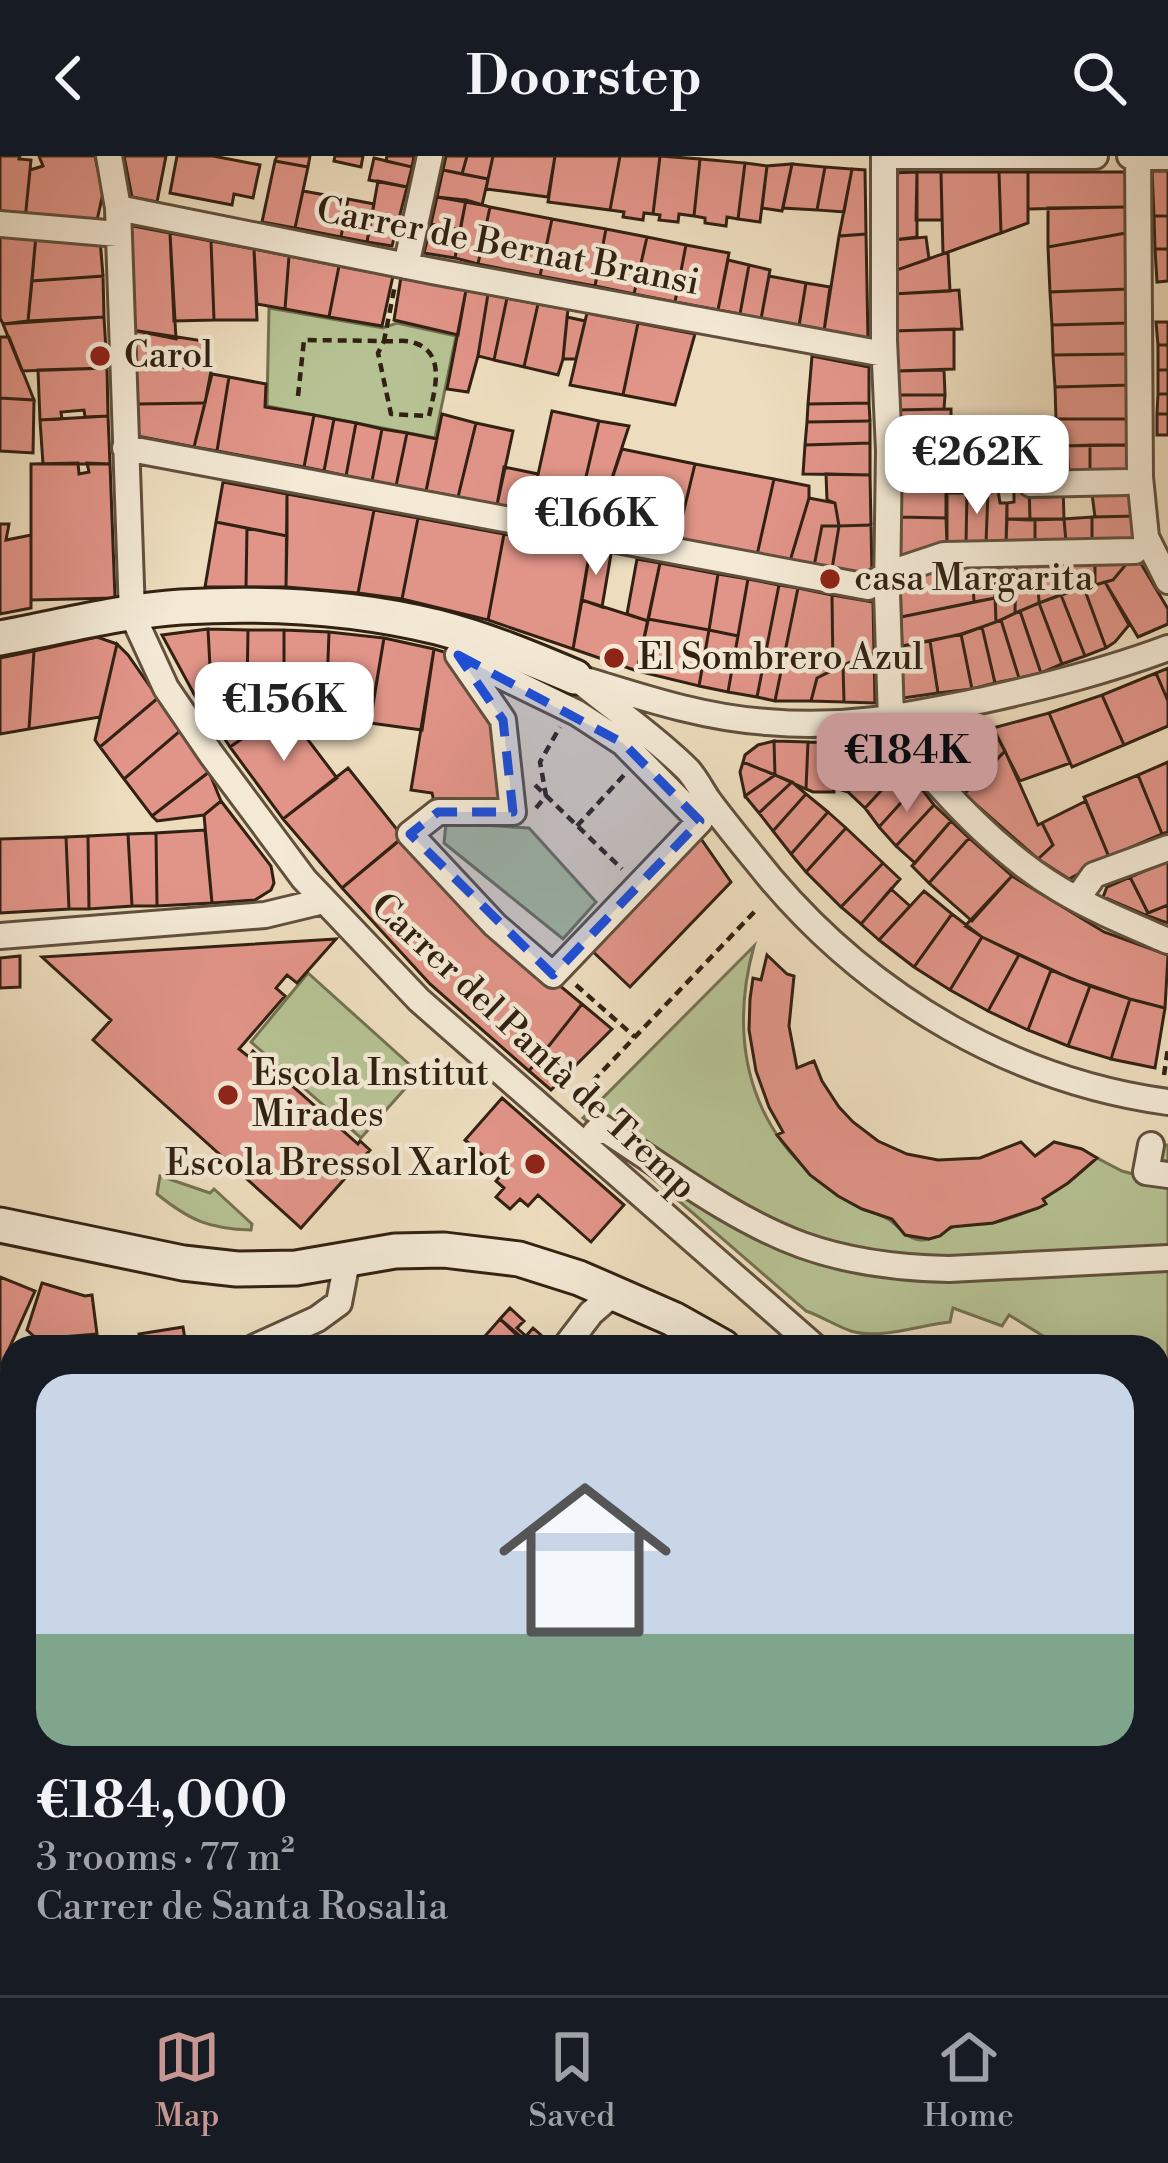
<!DOCTYPE html>
<html lang="en">
<head>
<meta charset="utf-8">
<style>
  :root { --surface:#171b24; --page:#242831; --text:#f1f3f6; --muted:#9ea1a6; --line:#363941; --accent:#c59692 }
  body { margin:0; font-family:"Libre Bodoni",serif; background:var(--page); color:var(--text); height:100vh; display:flex; flex-direction:column; font-size:45px; white-space:nowrap }
  * { box-sizing:border-box; margin:0 }
  p { font-size:39px; color:var(--muted) }
  .icon { flex:none; width:66px; height:66px; fill:none; stroke:currentColor; stroke-width:2; stroke-linecap:round; stroke-linejoin:round }
  .map { position:relative; flex:1; overflow:hidden }
  .sheet { position:absolute; left:0px; top:1179px; width:1170px; height:660px; display:flex; flex-direction:column; background:var(--surface); border-radius:36px 36px 0 0; box-shadow:0 12px 48px #0002 }
  .sheet>* { flex:none }
  .price { position:absolute; translate:-50% -102px; padding:0 27px; border-radius:24px; background:#fff; color:#222; font-size:39px; line-height:78px; filter:drop-shadow(0 3px 6px #0008) }
  .price::after { content:''; position:absolute; left:50%; top:72px; width:36px; height:27px; margin-left:-18px; background:inherit; clip-path:polygon(0 0,100% 0,50% 100%) }
  .price.on { background:var(--accent); color:#111 }
  ul { padding:0; list-style:none }
  li { display:grid; align-content:center; gap:24px; height:636px; padding:0 36px }
  li+li { border-top:3px solid var(--line) }
  li span { display:grid; place-items:center; height:372px; border-radius:36px; color:#555 }
  li>.icon { margin-inline-start:auto }
  span .icon { width:216px; height:216px; fill:#fffc; stroke-width:1 }
  li b { font-size:51px }
  header { display:flex; justify-content:space-between; align-items:center; height:156px; padding:0 36px; background:var(--surface); font-size:54px; font-weight:600 }
  .tab-bar { display:flex; justify-content:space-around; align-items:center; height:168px; border-top:3px solid var(--line); background:var(--surface); font-size:33px; color:var(--muted) }
  .tab-bar a { display:grid; justify-items:center; gap:6px }
  .tab-bar .on { color:var(--accent) }
  .map>svg:first-child { display:block }
  .green { fill:#b6c293; stroke:#747252; stroke-width:3 }
  .building { fill:#e19488; stroke:#322112; stroke-width:3 }
  .lines { fill:none; stroke-linecap:round; stroke-linejoin:round }
  .lane-casing { stroke:#61503d; stroke-width:18 }
  .street-casing { stroke:#61503d; stroke-width:30 }
  .secondary-casing { stroke:#322112; stroke-width:39 }
  .path { stroke:#322112; stroke-width:4.5; stroke-dasharray:9 6; stroke-linecap:butt }
  .lane { stroke:#f3e9d5; stroke-width:12 }
  .street { stroke:#f3e9d5; stroke-width:24 }
  .secondary { stroke:#f3e9d5; stroke-width:33 }
  .marked { fill:#1d4ed8; fill-opacity:0.2; stroke:#1d4ed8; stroke-width:9; stroke-dasharray:24 15; stroke-linejoin:round }
  .poi-dot { fill:#8f2418; stroke:#f3e9d5; stroke-width:4.5 }
  .labels { text-anchor:middle; dominant-baseline:central; stroke-width:9; stroke-linejoin:round; paint-order:stroke }
  .street-label { font-size:36px; fill:#322112; stroke:#f3e9d5 }
  .poi-label { font-size:36px; fill:#322112; stroke:#f3e9d5; text-anchor:start }
</style>
</head>
<body>
<header><svg class="icon" aria-label="back" viewBox="0 0 24 24"><path d="M15 5l-7 7 7 7"/></svg>Doorstep<svg class="icon" aria-label="search" viewBox="0 0 24 24"><circle cx="10" cy="10" r="6"/><path d="M15 15l6 6"/></svg></header>
<div class="map">
<svg width="1168" height="1839" viewBox="0 0 1168 1839">
  <rect width="100%" height="100%" fill="#edddbe"/>
  <filter id="stains"><feTurbulence type="fractalNoise" baseFrequency=".00167" numOctaves="4"/><feColorMatrix values="0 0 0 0 .2 0 0 0 0 .09 0 0 0 0 .02 0 0 0 .5 -.17"/></filter>
  <radialGradient id="worn" r=".72"><stop offset=".6" stop-color="#630" stop-opacity="0"/><stop offset="1" stop-color="#630" stop-opacity=".3"/></radialGradient>
  <path class="green" d="M269 152 383 172 397 167 456 180 435 282 267 250Z
    M446 667 529 672 596 746 563 783 444 687Z
    M754 790C721 909 766 1015 884 1061 899 1067 903 1083 922 1084 937 1084 944 1073 956 1070 967 1068 980 1069 993 1067 1011 1063 1028 1056 1045 1048L1043 1043 1068 1027 1097 1002 1122 1015 1155 1024 1160 989H1168V1231L1158 1229V1191H1061L1009 1159 1002 1170 953 1152 950 1166C920 1169 880 1184 851 1175 836 1170 821 1160 806 1155L583 962Z
    M308 817 419 917 361 982 251 886Z
    M160 1020 210 1037 214 1033 252 1068 251 1074C209 1073 189 1064 157 1038Z
    M1168 1322V1437L1158 1436V1325Z
    M1158 1484 1168 1487V1581L1158 1595Z
    M223 1827H641L660 1839H204Z
    M710 1827H941L946 1839H702Z"/>
  <path class="building" d="M0 0H20L19 3 31 4 25 64 0 61Z
    M39 0H95L103 37 96 69 25 64 30 14 43 10Z
    M124 0H166L157 46 132 41Z
    M177 0H213L260 9 253 42 234 38 232 49 170 37Z
    M277 0H310L308 11 275 5Z
    M335 0H363L361 11 334 5Z
    M387 0H414L412 11 386 5Z
    M446 0H467L462 18 443 14Z
    M467 0H493L488 23 462 18Z
    M493 0H555L548 41 486 33Z
    M555 0H620L610 54 548 46Z
    M620 0H660L653 58 644 57 643 64 623 61 624 56 610 54Z
    M660 0 700 3 694 60 679 58 678 66 659 64 660 59 653 58Z
    M374 2 412 11 407 31 369 24Z
    M700 3 745 7 738 63 727 61 726 70 705 67V62L694 60Z
    M275 5 308 11 295 72 262 66Z
    M745 7 767 10 760 66 738 63Z
    M792 8 825 11 817 54 783 52Z
    M792 8 782 55 762 52 767 10Z
    M825 11 852 13 844 56 817 54Z
    M852 13 865 14 866 78 839 80Z
    M443 14 488 23 482 49 437 41Z
    M1152 15H1168V60H1154Z
    M917 16H941L942 64H916Z
    M917 16V81L893 84 892 17Z
    M941 16H999L1001 77 943 98Z
    M999 16H1028V67L1001 77Z
    M1028 16H1125L1126 51 1028 53Z
    M378 25 407 31 392 90 367 86Z
    M303 35 348 43 341 81 295 72Z
    M437 41 466 44 460 74 431 68Z
    M348 43 374 48 367 86 341 81Z
    M466 44 490 51 478 108 455 102Z
    M490 51 552 63 540 120 478 108Z
    M1126 51V77L1048 91V52Z
    M1154 60H1168V93H1155Z
    M552 63 606 73 595 130 540 120Z
    M431 68 460 74 455 102 424 97Z
    M128 69 170 77 176 183 132 174Z
    M606 73 647 81 634 138 595 130Z
    M0 77 36 79 28 165 3 168 0 162Z
    M170 77 211 85 214 164 174 165Z
    M1126 77 1128 133 1050 136 1048 91Z
    M866 78 868 183 824 175 839 80Z
    M36 79 100 83 103 120 32 125Z
    M647 81 686 89 675 146 634 138Z
    M926 81 929 103 894 115 893 84Z
    M211 85 254 93 257 164H214Z
    M686 89 729 97 718 154 675 146Z
    M254 93 289 100 285 153 257 148Z
    M1155 93H1168V125L1157 126Z
    M948 96 950 135 894 138V115Z
    M289 100 339 110 329 161 285 153Z
    M728 104 749 109 740 158 718 154Z
    M749 109 770 114 761 163 740 158Z
    M339 110 393 120 382 170 329 161Z
    M103 120 104 161 28 165 32 125Z
    M769 120 806 127 799 170 761 163Z
    M401 121 466 134 458 179 394 164Z
    M806 127 830 131 824 175 799 170Z
    M1128 133 1129 167 1052 169 1050 136Z
    M466 134 488 138 478 200 468 236 447 233Z
    M959 134 962 173 895 175 894 138Z
    M488 138 507 142 494 204 478 200Z
    M507 142 538 148 524 211 494 204Z
    M538 148 568 153 563 203 558 219 524 211Z
    M587 157 638 167 623 239 570 229Z
    M104 161 107 212 22 215 3 168Z
    M567 161 585 165 576 203H563Z
    M1156 166H1168V189H1158Z
    M638 167 695 178 675 249 623 239Z
    M1129 167 1130 198 1053 199 1052 169Z
    M954 173V213L896 215 895 175Z
    M132 174 210 186 212 210 134 213Z
    M0 181H9L34 244 0 242Z
    M1158 189H1168V214H1158Z
    M1130 198 1131 229 1055 231 1053 199Z
    M812 200 869 211V247L808 248Z
    M212 210 205 247 136 248 134 213Z
    M107 212 108 260 85 261 84 254 61 256 62 263 40 264 38 214Z
    M944 214 945 239H896V215Z
    M1158 214H1168V238H1158Z
    M212 218 229 221 217 295 194 291Z
    M229 221 266 228 265 251 314 259 304 311 217 295Z
    M1131 229 1132 263H1056L1055 231Z
    M1158 238H1168V258H1157Z
    M896 239H945L944 253 897 254Z
    M0 242 34 244 33 297 0 295Z
    M205 247 194 291 137 280 136 248Z
    M869 247 870 265 807 266 808 248Z
    M951 253V273H897V254Z
    M552 255 599 265 576 364 530 355Z
    M442 258 476 267 458 341 426 335Z
    M1157 258H1168V279H1157Z
    M314 259 334 263 324 315 304 311Z
    M108 260 110 308H43L40 264Z
    M334 263 356 267 346 320 324 315Z
    M1056 263H1132V289L1057 290Z
    M599 265 629 270 597 368 576 364Z
    M870 265V287L805 289 807 266Z
    M356 267 382 273 372 325 346 320Z
    M476 267 513 275 497 349 458 341Z
    M382 273 407 277 396 330 372 325Z
    M897 273H951V294H898Z
    M407 277 437 283 426 335 396 330Z
    M870 287V319L803 318 805 289Z
    M1090 289V324H1069L1067 290Z
    M1090 289H1132L1133 321 1090 324Z
    M1067 290 1069 324 1043 325 1042 291Z
    M1042 291 1043 325 1025 326 1023 293Z
    M622 293 695 308 677 383 597 368Z
    M956 293 957 331H898V294Z
    M78 307 79 318 89 316 87 307 110 308 115 442 31 444V308Z
    M695 308 774 323 757 399 677 383Z
    M504 311 538 318 530 355 497 349Z
    M826 318 870 319 871 369 839 370 835 347 827 344Z
    M774 323 809 330V342L790 405 757 399Z
    M223 326 287 338V380L216 366Z
    M1014 326H1029L1030 364 1007 363V347L1014 346Z
    M1133 328 1135 360 1095 361 1091 330Z
    M946 330V362L899 361 898 331Z
    M1063 330 1064 363 1030 364 1029 331Z
    M998 334 1000 347H1007L1006 387H986L988 335Z
    M988 335 986 387H966L967 337Z
    M947 337H967L966 387 947 388Z
    M287 338 374 354 358 437 286 431Z
    M809 342 835 347 839 370H822L814 410 790 405Z
    M374 354 418 362 402 443 358 437Z
    M1135 360V385L1092 386V361Z
    M899 361 946 362 947 388 900 400Z
    M1092 361V386H1066L1064 363Z
    M418 362 504 378 488 464 402 443Z
    M1007 363H1035V387H1006Z
    M1035 363H1064L1066 386 1035 387Z
    M216 366 247 372 246 431H205Z
    M0 368H9L6 384 31 379V452L0 458Z
    M871 369 872 421 832 413 839 370Z
    M822 370H839L832 413 814 410Z
    M247 372 287 380 286 431H246Z
    M504 378 590 394 573 493 488 464Z
    M590 394 611 398 602 451 582 444Z
    M637 403 660 407 648 465 627 458Z
    M1128 406H1140L1168 453V468L1138 481 1105 426 1113 424Z
    M1128 406 1113 424 1095 429V407Z
    M660 407 718 418 709 474 648 463Z
    M952 407H972L974 446 901 461 900 420Z
    M972 407H994L995 442 974 446Z
    M994 407H1016L1015 457 996 466Z
    M1016 407H1037L1039 447 1015 457Z
    M1037 407H1061L1063 438 1039 447Z
    M1061 407H1095V429L1063 438Z
    M718 418 748 423 738 480 709 474Z
    M748 423 779 429 757 541 728 536Z
    M1105 426 1129 469 1115 486 1106 492 1084 432Z
    M779 429 798 432 775 545 757 541Z
    M798 432 832 439 833 514 817 522 811 545H775Z
    M1084 432 1106 492 1085 500 1061 439Z
    M832 439 873 446 874 497 833 514Z
    M1061 439 1085 500 1062 508 1039 447Z
    M995 442 996 466 963 478 902 490 901 461Z
    M582 444 648 465 637 515 573 493Z
    M1039 447 1062 508 1041 517 1020 455Z
    M1020 455 1041 517 1019 522 1001 464Z
    M648 463 709 474 699 530 637 515Z
    M1001 464 1019 522 995 527 982 471Z
    M982 471 995 527 972 533 961 478Z
    M208 473 211 530 194 538 162 479Z
    M208 473 248 474 247 535 209 559 194 538 211 530Z
    M248 474H284V541L247 535Z
    M284 474 329 476 326 559 284 547Z
    M709 474 738 480 728 536 699 530Z
    M329 476 384 482 370 565 326 559Z
    M961 478 972 533 938 537 930 485Z
    M97 481 117 488 100 561 29 573 34 495Z
    M384 482 434 493 422 574 370 567Z
    M930 485 938 537 903 542 902 490Z
    M117 488 128 499 158 542 100 591 95 584Z
    M434 493 458 500 501 564 511 654H436L432 637 411 634Z
    M34 495 29 573 0 578V502Z
    M874 497 875 547 844 546 843 509Z
    M843 509 844 546 811 545 817 522Z
    M1168 512V545L1156 517Z
    M1156 517 1168 545V570L1124 589 1102 539Z
    M247 535 284 541V554L230 591 209 559Z
    M1102 539 1124 589 1072 611 1049 557Z
    M158 542 180 575 124 623 100 591Z
    M281 556 296 568 337 622 283 663 230 591Z
    M1049 557 1070 607 1020 625 993 572Z
    M993 572 1005 595 964 638 933 604 923 587 929 581Z
    M180 575 209 616 152 660 124 623Z
    M774 585 775 619 743 606 745 599 758 589Z
    M774 585 808 586 806 633 775 619Z
    M808 586 834 587V636H813L806 633Z
    M885 586 887 590 859 623 858 587Z
    M834 587H858L859 623 848 636 835 632Z
    M887 590 903 611 865 652 848 636Z
    M1005 595 1038 669 1042 667 1053 689 1038 703 964 638Z
    M743 606 775 619 745 640 740 616Z
    M1168 606V676L1162 678 1138 619Z
    M903 611 918 628 879 671 865 652Z
    M348 612 403 681 342 732 283 663Z
    M209 616 221 645 204 659 157 665 152 660Z
    M775 619 792 626 759 657 745 640Z
    M1138 619 1162 678 1109 701 1084 641Z
    M792 626 806 638 773 675 759 657Z
    M918 628 934 649 896 690 879 671Z
    M806 638 828 656 791 698 773 675Z
    M221 645 271 710 274 727 271 734 255 744 212 747 204 659Z
    M1086 645 1109 701 1069 723 1038 703 1053 689 1042 667Z
    M934 649 951 665 915 707 896 690Z
    M828 656 846 672 806 716 791 698Z
    M951 665 969 682 929 727 912 710Z
    M846 672 883 707 841 751 806 716Z
    M205 674 212 747 157 750 156 677Z
    M156 677 157 750H132L128 678Z
    M697 677 731 726 630 831 587 790Z
    M128 678 132 750 89 753 88 680Z
    M406 679 507 786 582 848 529 915 430 828 342 732Z
    M88 680 89 753H69L66 681Z
    M66 681 69 753 0 757V683Z
    M969 682 1012 720 972 765 929 727Z
    M1168 705V749L1148 757 1130 721Z
    M883 707 900 723 861 768 841 751Z
    M1012 720 1104 776 1168 799 1165 852 1130 843 1072 823 982 781 965 770Z
    M1130 721 1148 757 1145 759 1103 741 1107 731Z
    M891 733 910 750 879 784 861 768Z
    M924 735 952 758 914 811 879 784Z
    M1168 749V767L1145 759 1148 757Z
    M952 758 982 781 950 834 914 811Z
    M982 781 1019 799 988 855 950 834Z
    M336 783 297 827 287 819 276 832 285 840 239 893 249 901 253 895 358 988 360 985 370 994 301 1072 93 884 111 864 42 801Z
    M767 799 787 818 794 820 789 870 797 912 814 905 822 925 839 951 853 966 878 985 907 998 938 1004 980 1002 1021 986 1035 1000 1054 986 1082 993 1097 1002 1068 1027 1043 1043 1046 1048 1038 1052 993 1067 951 1071 940 1080 929 1083 905 1079 892 1063 862 1053 838 1040 810 1019 777 979 783 976 769 951 756 915 749 874 750 843 753 822 761 824Z
    M1019 799 1051 814 1028 874 988 855Z
    M20 800V831L0 832V802Z
    M1051 814 1090 830 1068 890 1028 874Z
    M1090 830 1130 843 1111 903 1068 890Z
    M1130 843 1165 852 1155 912 1111 903Z
    M582 848 612 873 551 934 529 915Z
    M502 942 624 1049 591 1086 538 1039 528 1050 520 1043 510 1053 496 1041 504 1032 496 1025 503 1017 465 984Z
    M0 1121 35 1135 0 1213Z
    M42 1127 85 1140 92 1139 97 1178 37 1183 27 1174Z
    M510 1152 524 1165 517 1172 526 1180 533 1172 550 1187 547 1191H529L500 1163Z
    M500 1163 519 1179 510 1188 513 1191H498L485 1180Z
    M183 1171 186 1189 141 1191 139 1178Z
    M1158 1436 1168 1437V1487L1158 1484Z
    M12 1446V1479L0 1468V1461Z
    M1 1497 12 1508V1515L0 1528Z
    M12 1605V1646L7 1651 0 1645V1618Z
    M12 1646V1672L0 1660Z
    M0 1748 6 1755 10 1752 12 1754 10 1777 0 1765Z
    M12 1815V1827H25L15 1839H0V1829Z
    M650 1827H710L702 1839H669Z"/>
  <g class="lines">
    <g class="lane-casing">
      <path id="lane" d="M1158 1607 1168 1592"/>
    </g>
    <g class="street-casing">
      <path id="street" d="M109 0 118 52 132 458 166 532 211 598 304 723 419 844 815 1191
        M884 0V184L889 295 887 436 891 564C901 590 921 609 940 630 975 669 1014 706 1059 733 1094 754 1131 769 1168 785
        M891 0H1095
        M1130 0 1168 1
        M1138 0 1140 321 1146 381 1168 425
        M118 52 432 115 884 198
        M0 68 118 78
        M406 110 430 0
        M125 292 868 431 887 418 944 399 1135 395
        M1031 328 1126 326
        M458 499 577 557 623 587 700 665 553 819 495 769 410 678 438 656H513L503 564Z
        M575 521C611 551 655 581 688 614 696 623 702 635 708 644 728 671 750 697 771 723 872 842 1013 925 1168 946
        M589 525C647 543 706 562 767 566 848 573 905 560 984 544 1047 530 1107 515 1168 492
        M1077 743 1094 719 1168 692
        M0 780 265 759 323 745
        M595 977 601 971C664 1011 731 1063 802 1089 849 1106 898 1112 949 1113L1168 1102
        M1151 989 1146 1016 1168 1019
        M255 1191 317 1163 339 1147 347 1105
        M565 1191 591 1157 613 1138
        M0 1236 12 1235
        M0 1480 12 1492
        M1158 1729 1168 1713
        M23 1839 33 1827"/>
    </g>
    <g class="secondary-casing">
      <path id="secondary" d="M0 482C60 471 121 455 181 451 266 446 355 451 437 471 484 483 530 502 575 521
        M0 1069 183 1107 237 1113 296 1112 395 1095 444 1094 519 1103 579 1122 673 1163 723 1191
        M1158 1259 1168 1261
        M1079 1827 1097 1839
        M125 1839 140 1827"/>
    </g>
    <path class="path" d="M384 185C394 186 406 183 415 187 447 198 434 236 429 260L391 258 378 197Z
      M298 240 304 184 384 185 395 129
      M535 629 622 713
      M536 652 546 640 540 606 560 571
      M577 670 625 618
      M576 829 635 881
      M1164 919 1168 892
      M572 947 758 752
      M0 1420 12 1428
      M0 1448 12 1433
      M1158 1790 1168 1781
      M1148 1827 1154 1839
      M169 1839 185 1827"/>
    <use href="#lane" class="lane"/>
    <use href="#street" class="street"/>
    <use href="#secondary" class="secondary"/>
  </g>
  <path class="marked" d="M458 499 623 587 700 665 553 819 410 678 438 656H513L503 564Z"/>
  <g class="poi-dot">
    <circle cx="100" cy="200" r="12"/>
    <circle cx="830" cy="423" r="12"/>
    <circle cx="614" cy="502" r="12"/>
    <circle cx="228" cy="939" r="12"/>
    <circle cx="535" cy="1008" r="12"/>
  </g>
  <g class="labels">
    <g class="street-label">
      <text transform="translate(508 91) rotate(11)">Carrer de Bernat Bransi</text>
      <text transform="translate(533 891) rotate(43)">Carrer del Pantà de Tremp</text>
    </g>
    <g class="poi-label">
      <text x="124" y="200">Carol</text>
      <text x="854" y="423">casa Margarita</text>
      <text x="638" y="502">El Sombrero Azul</text>
      <text x="252" y="918">Escola Institut<tspan x="252" dy="41">Mirades</tspan></text>
      <text x="511" y="1008" text-anchor="end">Escola Bressol Xarlot</text>
    </g>
  </g>
  <rect width="100%" height="100%" filter="url(#stains)"/>
  <rect width="100%" height="100%" fill="url(#worn)"/>
</svg>
<b class="price" style="left:977px;top:361px">€262K</b>
<b class="price" style="left:596px;top:422px">€166K</b>
<b class="price" style="left:284px;top:608px">€156K</b>
<b class="price on" style="left:907px;top:659px">€184K</b>
<section class="sheet">
<ul>
<li><span style="background:linear-gradient(#c9d6e8 70%,#7fa58c 0)"><svg class="icon" aria-label="home" viewBox="0 0 24 24"><path d="M3 11l9-7 9 7M6 9v11h12V9"/></svg></span><div><b>€184,000</b><p>3 rooms · 77 m²</p><p>Carrer de Santa Rosalia</p></div></li>
</ul>
</section>
</div>
<nav class="tab-bar">
<a class="on"><svg class="icon" aria-label="map" viewBox="0 0 24 24"><path d="M3 6l6-2 6 2 6-2v14l-6 2-6-2-6 2zM9 4v14M15 6v14"/></svg>Map</a>
<a><svg class="icon" aria-label="saved" viewBox="0 0 24 24"><path d="M7 4h10v16l-5-4-5 4z"/></svg>Saved</a>
<a><svg class="icon" aria-label="home" viewBox="0 0 24 24"><path d="M3 11l9-7 9 7M6 9v11h12V9"/></svg>Home</a>
</nav>
</body>
</html>
